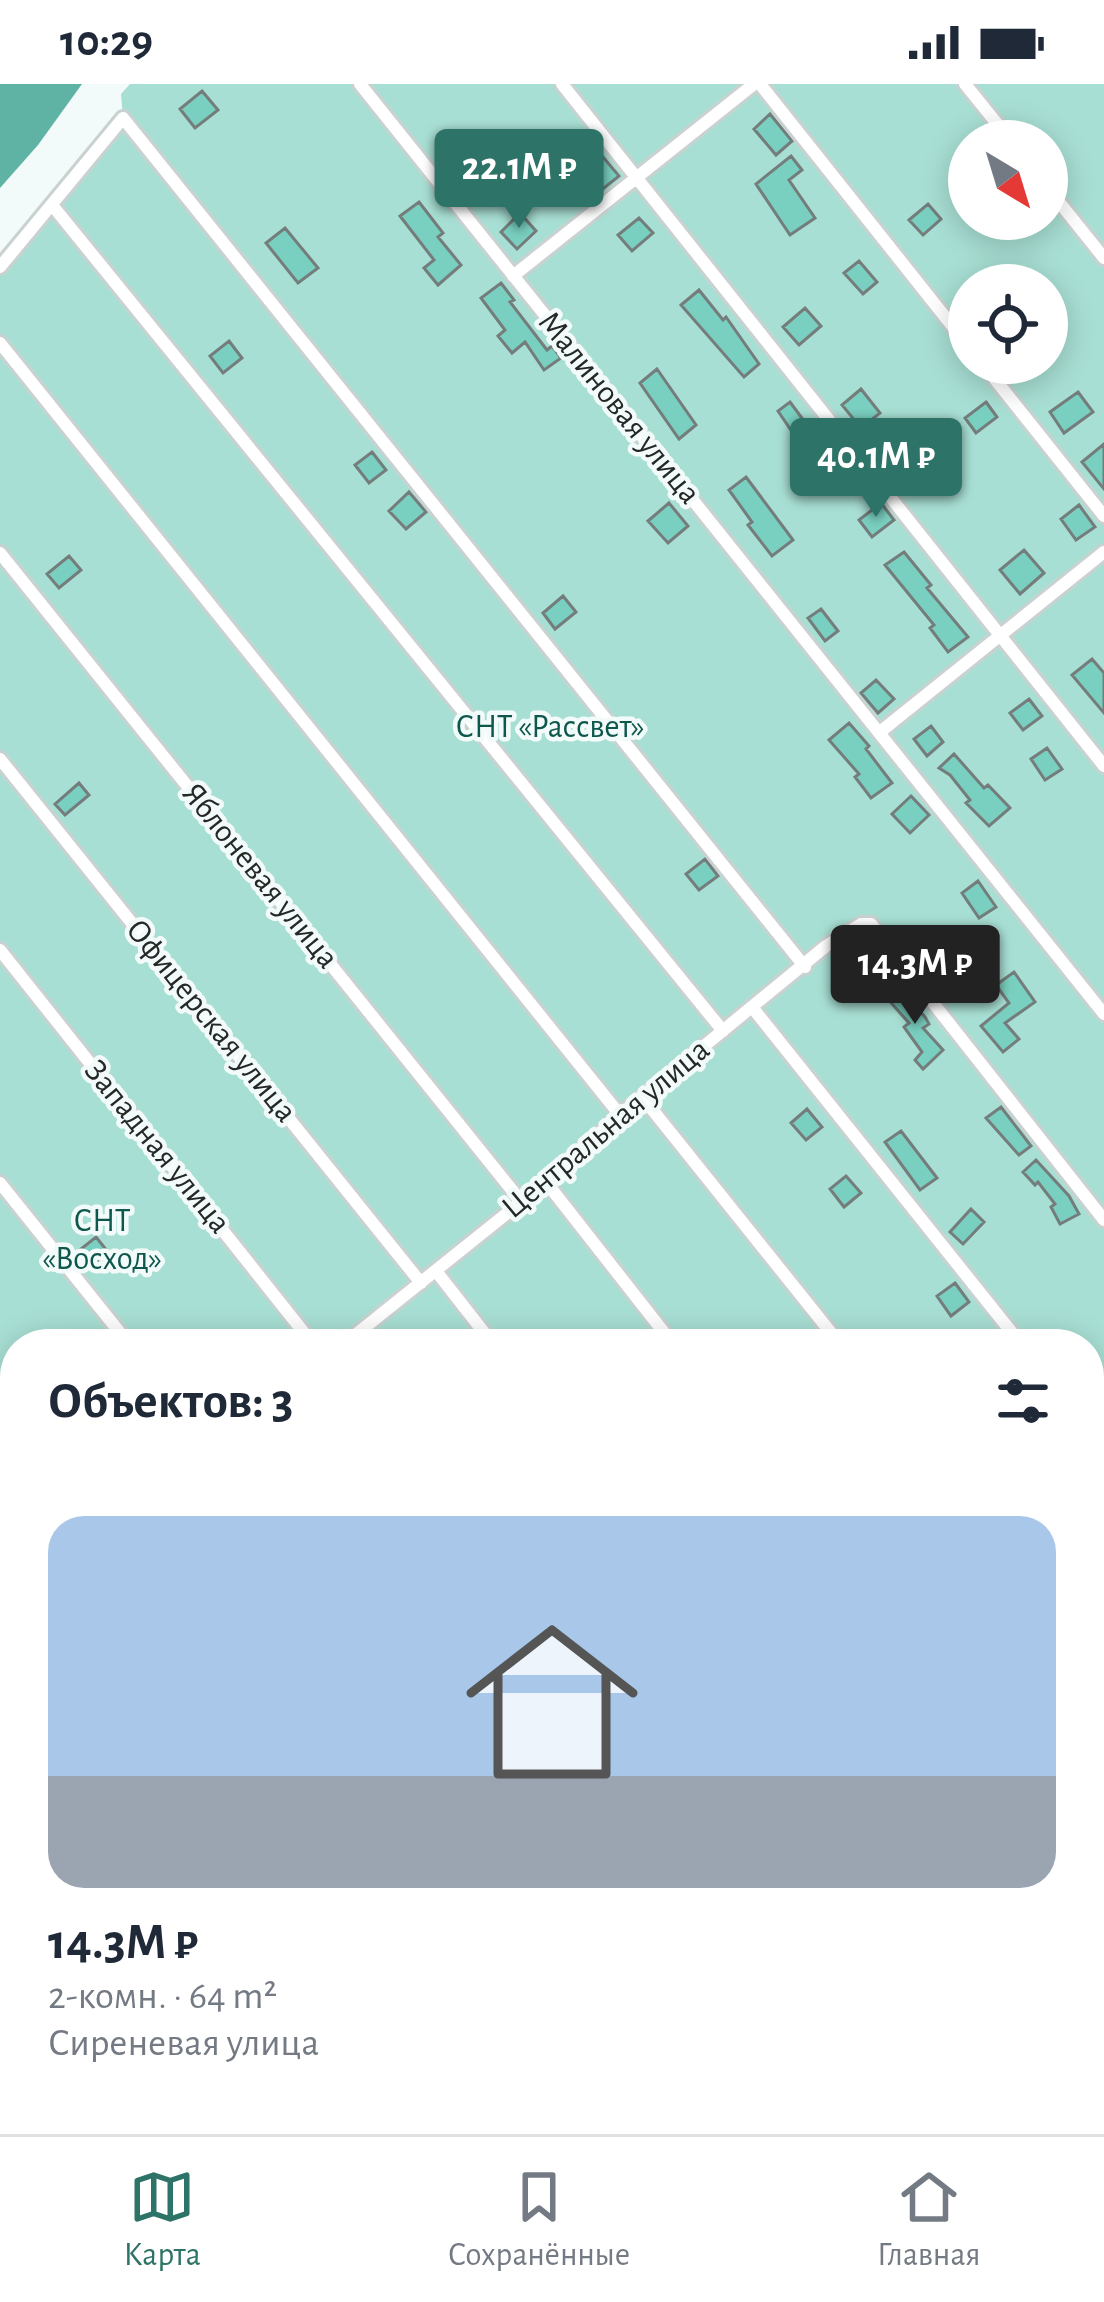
<!DOCTYPE html>
<html lang="ru">
<head>
<meta charset="utf-8">
<style>
  :root { --surface:#fff; --page:#f6f6f7; --text:#1f2937; --muted:#747a83; --line:#e0e1e3; --accent:#2d7367 }
  body { margin:0; font-family:"Alegreya Sans",sans-serif; background:var(--page); color:var(--text); height:100vh; display:flex; flex-direction:column; font-size:45px; white-space:nowrap }
  * { box-sizing:border-box; margin:0 }
  p { font-size:39px; color:var(--muted) }
  .icon { flex:none; width:66px; height:66px; fill:none; stroke:currentColor; stroke-width:2; stroke-linecap:round; stroke-linejoin:round }
  .map { position:relative; flex:1; overflow:hidden }
  .side { position:absolute; left:0px; top:1245px; width:1104px; height:807px; display:flex; flex-direction:column; background:var(--surface); border-radius:48px 48px 0 0; box-shadow:0 6px 30px #0003 }
  .side>* { flex:none }
  .needle { width:78px; rotate:142deg }
  .buttons { position:absolute; left:948px; top:36px; display:grid; gap:24px }
  .buttons a { display:grid; place-items:center; width:120px; height:120px; border-radius:50%; background:var(--surface); box-shadow:0 6px 30px #0003; font-size:60px }
  .price { position:absolute; translate:-50% -102px; padding:0 27px; border-radius:12px; background:var(--accent); color:#fff; font-size:39px; line-height:78px; filter:drop-shadow(0 3px 6px #0008) }
  .price::after { content:''; position:absolute; left:50%; top:72px; width:36px; height:27px; margin-left:-18px; background:inherit; clip-path:polygon(0 0,100% 0,50% 100%) }
  .price.on { background:#222; color:#fff }
  ul { padding:0; list-style:none }
  li { display:grid; align-content:center; gap:24px; height:636px; padding:0 48px }
  li+li { border-top:3px solid var(--line) }
  li span { display:grid; place-items:center; height:372px; border-radius:36px; color:#555 }
  li>.icon { margin-inline-start:auto }
  span .icon { width:216px; height:216px; fill:#fffc; stroke-width:1 }
  li b { font-size:51px }
  h2 { display:flex; justify-content:space-between; align-items:center; height:144px; padding:0 48px; font-size:51px }
  .status { display:flex; justify-content:space-between; align-items:center; height:84px; padding:0 60px; background:var(--surface); direction:ltr }
  .status svg { height:33px; fill:currentColor }
  .dock { display:flex; justify-content:space-around; align-items:center; height:168px; border-top:3px solid var(--line); background:var(--surface); font-size:33px; color:var(--muted) }
  .dock a { display:grid; justify-items:center; gap:6px }
  .dock .on { color:var(--accent) }
  .map>svg:first-child { display:block }
  .green { fill:#a8dfd4; fill-rule:evenodd }
  .water { fill:#5eb3a4 }
  .building { fill:#7ad0c0; stroke:#747d7b; stroke-width:3 }
  .lines { fill:none; stroke-linecap:round; stroke-linejoin:round }
  .street-casing { stroke:#c9d2d0; stroke-width:18 }
  .street { stroke:#fff; stroke-width:12 }
  .labels { text-anchor:middle; dominant-baseline:central; stroke-width:9; stroke-linejoin:round; paint-order:stroke }
  .street-label { font-size:33px; fill:#242827; stroke:#f2fbf9 }
  .park-label { font-size:33px; fill:#0d574d; stroke:#f2fbf9 }
</style>
</head>
<body>
<div class="status"><b>10:29</b><svg viewBox="0 0 49 12"><path d="M0 12V9h3v3zM5 12V6h3v6zM10 12V3h3v9zM15 12V0h3v12zM26 1h20v11H26zM47 4h2v5h-2z"/></svg></div>
<div class="map">
<svg width="1104" height="2050" viewBox="0 0 1104 2050">
  <rect width="100%" height="100%" fill="#f2fbf9"/>
  <path class="green" d="M130 0H1104V2050H0V183L123 34 121 10ZM969 57H1047V135H969ZM969 201H1047V279H969ZM15 1260H1089V2037H15Z"/>
  <path class="water" d="M0 0H82L38 61 0 104Z"/>
  <path class="building" d="M202 7 218 26 195 44 180 25Z
    M770 30 792 57 776 71 754 45Z
    M791 72 802 86 789 96 815 134 790 151 756 100Z
    M603 73 619 92 599 108 583 89Z
    M419 118 443 149 438 153 461 181 438 201 424 184 434 176 400 132Z
    M928 120 941 135 923 151 909 136Z
    M520 129 536 147 517 165 501 148Z
    M639 134 653 149 632 167 618 151Z
    M285 144 318 184 298 199 266 159Z
    M859 177 877 198 863 210 844 189Z
    M501 199 514 216 510 218 547 266 552 262 561 274 544 286 525 258 512 269 498 252 505 246 481 214Z
    M699 206 723 236 726 233 759 280 744 293 681 221Z
    M805 224 821 242 799 261 783 243Z
    M229 257 242 274 223 289 210 272Z
    M657 285 696 341 679 355 640 299Z
    M861 305 880 329 861 344 842 321Z
    M1078 308 1093 328 1064 349 1050 328Z
    M790 318 810 345 815 341 834 365 814 380 778 327Z
    M986 318 997 333 976 349 965 334Z
    M1104 360V405L1082 378Z
    M372 368 386 386 369 399 355 381Z
    M746 393 793 456 772 472 748 441 752 438 729 406Z
    M409 408 426 428 406 445 389 427Z
    M669 419 688 442 668 459 648 437Z
    M881 419 894 436 872 453 859 436Z
    M1079 421 1095 443 1076 456 1061 435Z
    M1024 466 1044 489 1020 510 1000 486Z
    M904 468 931 501 927 504 968 553 948 568 930 544 934 541 885 481Z
    M69 472 81 486 59 504 47 490Z
    M563 512 576 528 555 545 543 529Z
    M821 525 838 547 825 557 808 534Z
    M1092 575 1104 589V629L1072 591Z
    M876 596 894 615 878 629 861 609Z
    M1029 615 1042 632 1023 646 1010 629Z
    M849 639 869 662 866 665 892 699 871 714 855 693 859 690 829 656Z
    M931 642 943 658 927 672 914 655Z
    M1047 664 1062 685 1045 696 1031 675Z
    M954 670 984 704 988 701 1010 724 989 742 966 719 970 716 950 691 939 684Z
    M79 699 89 711 65 731 55 720Z
    M911 712 929 731 910 749 892 730Z
    M705 775 718 792 699 806 686 790Z
    M978 797 996 823 979 834 962 809Z
    M1014 888 1035 918 1005 939 1019 955 1003 968 981 942 1009 919 996 901Z
    M897 902 925 933 929 940 923 944 943 966 923 985 915 976 922 968 904 943 909 939 885 912Z
    M1001 1023 1031 1062 1019 1071 986 1034Z
    M807 1025 822 1043 806 1056 791 1039Z
    M901 1047 937 1094 920 1106 885 1058Z
    M1036 1076 1069 1112 1079 1130 1060 1140 1051 1123 1055 1120 1038 1098 1035 1101 1023 1088Z
    M846 1092 861 1109 844 1123 830 1105Z
    M971 1125 984 1138 963 1160 950 1148Z
    M96 1153 108 1168 89 1184 76 1169Z
    M955 1199 969 1218 951 1232 937 1212Z
    M1089 1948 1104 1965 1094 1975 1104 1987V2026L1097 2032 1089 2023Z"/>
  <g class="lines">
    <g class="street-casing">
      <path id="street" d="M360 0 1104 930
        M562 0 1104 682
        M760 0 969 263
        M965 0 1011 57
        M1047 103 1104 174
        M52 121 723 947
        M0 183 123 34 805 883
        M513 192 754 0
        M0 259 620 1031
        M982 279 1104 432
        M0 469 520 1116
        M880 648 1104 468
        M0 675 421 1199
        M0 866 313 1260
        M752 923 1021 1260
        M643 1014 840 1260
        M546 1098 673 1260
        M0 1099 129 1260
        M436 1187 493 1260
        M344 1260 546 1098 620 1031 826 862 861 840H871L1104 1136
        M0 1324 15 1343
        M1089 1346 1104 1364
        M0 1533 15 1552
        M0 1537 15 1526
        M1089 1571 1104 1589
        M0 1746 15 1765
        M1089 1794 1104 1814
        M1089 1904 1104 1892
        M0 1957 15 1975
        M64 2037 74 2050
        M232 2037 242 2050
        M402 2037 412 2050
        M574 2037 584 2050
        M751 2037 761 2050
        M937 2037 946 2050
        M909 2050 925 2037"/>
    </g>
    <use href="#street" class="street"/>
  </g>
  <g class="labels">
    <g class="street-label">
      <text transform="translate(619 324) rotate(51)">Малиновая улица</text>
      <text transform="translate(260 792) rotate(51)">Яблоневая улица</text>
      <text transform="translate(211 937) rotate(51)">Офицерская улица</text>
      <text transform="translate(606 1045) rotate(-40)">Центральная улица</text>
      <text transform="translate(157 1063) rotate(51)">Западная улица</text>
    </g>
    <g class="park-label">
      <text x="550" y="643">СНТ «Рассвет»</text>
      <text x="102" y="1137">СНТ<tspan x="102" dy="38">«Восход»</tspan></text>
    </g>
  </g>
</svg>
<div class="buttons">
<a><svg class="needle" viewBox="-14 -14 28 28"><path d="M0-13l5 13h-10z" fill="#e53935"/><path d="M0 13l5-13h-10z" fill="#747a83"/></svg></a>
<a><svg class="icon" aria-label="locate" viewBox="0 0 24 24"><circle cx="12" cy="12" r="6"/><path d="M12 2v4M12 18v4M2 12h4M18 12h4"/></svg></a>
</div>
<b class="price" style="left:519px;top:147px">22.1M ₽</b>
<b class="price" style="left:876px;top:436px">40.1M ₽</b>
<b class="price on" style="left:915px;top:943px">14.3M ₽</b>
<section class="side">
<h2>Объектов: 3<svg class="icon" aria-label="filters" viewBox="0 0 24 24"><path d="M4 7h16M4 17h16"/><circle cx="9" cy="7" r="2"/><circle cx="15" cy="17" r="2"/></svg></h2>
<ul>
<li><span style="background:linear-gradient(#a9c7e8 70%,#9aa5b1 0)"><svg class="icon" aria-label="home" viewBox="0 0 24 24"><path d="M3 11l9-7 9 7M6 9v11h12V9"/></svg></span><div><b>14.3M ₽</b><p>2-комн. · 64 m²</p><p>Сиреневая улица</p></div></li>
</ul>
</section>
</div>
<nav class="dock">
<a class="on"><svg class="icon" aria-label="map" viewBox="0 0 24 24"><path d="M3 6l6-2 6 2 6-2v14l-6 2-6-2-6 2zM9 4v14M15 6v14"/></svg>Карта</a>
<a><svg class="icon" aria-label="saved" viewBox="0 0 24 24"><path d="M7 4h10v16l-5-4-5 4z"/></svg>Сохранённые</a>
<a><svg class="icon" aria-label="home" viewBox="0 0 24 24"><path d="M3 11l9-7 9 7M6 9v11h12V9"/></svg>Главная</a>
</nav>
</body>
</html>
